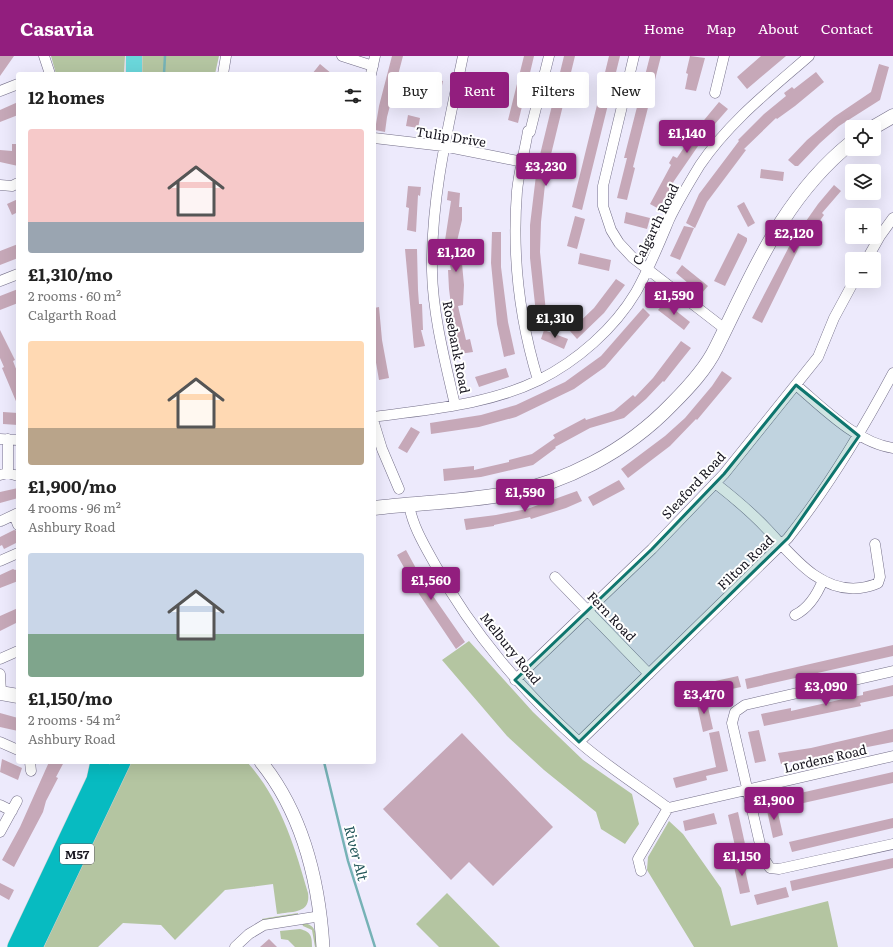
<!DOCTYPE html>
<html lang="en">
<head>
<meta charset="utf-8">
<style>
  :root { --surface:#fff; --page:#f2f2f2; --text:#222; --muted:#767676; --accent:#921e7e }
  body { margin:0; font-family:Literata,serif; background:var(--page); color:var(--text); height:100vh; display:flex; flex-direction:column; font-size:15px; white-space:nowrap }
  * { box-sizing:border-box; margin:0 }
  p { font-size:13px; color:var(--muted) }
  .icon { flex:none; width:22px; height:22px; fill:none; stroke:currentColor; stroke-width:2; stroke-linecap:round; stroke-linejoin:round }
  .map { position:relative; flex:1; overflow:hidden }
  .details { position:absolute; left:16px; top:16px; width:360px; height:692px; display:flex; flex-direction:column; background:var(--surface); border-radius:4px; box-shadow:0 4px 16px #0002 }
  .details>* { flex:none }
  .hud { position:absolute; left:388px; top:16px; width:380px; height:36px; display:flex; gap:8px }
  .fabs { position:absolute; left:845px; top:64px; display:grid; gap:8px }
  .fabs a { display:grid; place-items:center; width:36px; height:36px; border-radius:4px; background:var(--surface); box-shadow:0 4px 16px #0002; font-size:20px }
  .price { position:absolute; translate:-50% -34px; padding:0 9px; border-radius:4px; background:var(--accent); color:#fff; font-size:13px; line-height:26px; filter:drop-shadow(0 1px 2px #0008) }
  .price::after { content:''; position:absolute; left:50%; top:24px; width:12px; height:9px; margin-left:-6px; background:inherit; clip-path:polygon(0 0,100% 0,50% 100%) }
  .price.selected { background:#222; color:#fff }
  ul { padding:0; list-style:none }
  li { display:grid; align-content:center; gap:8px; height:212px; padding:0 12px }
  li span { display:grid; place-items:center; height:124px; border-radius:4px; color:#555 }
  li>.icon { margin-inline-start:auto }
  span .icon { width:72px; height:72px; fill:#fffc; stroke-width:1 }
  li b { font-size:17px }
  h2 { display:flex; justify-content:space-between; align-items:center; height:48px; padding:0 12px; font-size:17px }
  .tag { padding:0 14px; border-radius:4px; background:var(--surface); box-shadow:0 4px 16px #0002; font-size:14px; line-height:36px }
  .tag.selected { background:var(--accent); color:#fff }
  header { display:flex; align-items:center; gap:24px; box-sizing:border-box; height:56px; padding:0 20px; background:var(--accent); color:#fff }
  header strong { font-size:19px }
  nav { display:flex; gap:22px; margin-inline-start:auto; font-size:14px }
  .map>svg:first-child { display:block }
  .green { fill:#b4c5a1 }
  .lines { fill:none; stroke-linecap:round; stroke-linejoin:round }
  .stream { stroke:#76b2b6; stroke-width:2.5 }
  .building { fill:#c6a8b8 }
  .minor-casing { stroke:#746f89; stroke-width:11 }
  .tertiary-casing { stroke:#746f89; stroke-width:14 }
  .secondary-casing { stroke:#746f89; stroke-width:15 }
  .primary-casing { stroke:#d1d0d2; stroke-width:17 }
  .motorway-casing { stroke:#d1d0d2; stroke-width:20 }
  .minor { stroke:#fff; stroke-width:10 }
  .tertiary { stroke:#fff; stroke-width:13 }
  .secondary { stroke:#fff; stroke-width:14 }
  .primary { stroke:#6ad6da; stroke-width:16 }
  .motorway { stroke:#07bbc1; stroke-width:19 }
  .marked { fill:#0f766e; fill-opacity:0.2; stroke:#0f766e; stroke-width:3; stroke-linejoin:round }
  .labels { text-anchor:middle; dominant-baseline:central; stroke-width:4; stroke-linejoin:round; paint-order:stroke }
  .shield { fill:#fff; stroke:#5d5b62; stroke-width:1 }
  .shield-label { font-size:12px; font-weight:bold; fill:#17151f }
  .street-label { font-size:13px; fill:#17151f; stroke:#fff }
  .water-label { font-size:14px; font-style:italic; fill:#1e5356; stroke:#fff }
</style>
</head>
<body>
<header>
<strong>Casavia</strong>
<nav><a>Home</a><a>Map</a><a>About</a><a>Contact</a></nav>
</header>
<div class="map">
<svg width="893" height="891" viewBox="0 0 893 891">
  <rect width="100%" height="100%" fill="#edeafc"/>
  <path class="green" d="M51 0H125L124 18H56Z
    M138 0H219L215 18H138Z
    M469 585 533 656 583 704 632 738 639 768 625 788 601 773 596 756 544 714 507 680 442 604Z
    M124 706H247C280 742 295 791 308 837 311 858 292 855 277 858L273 828 225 834 175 884 161 869 123 867 98 891H44Z
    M669 765 683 778 721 832 731 870 828 845 838 891H694L647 814 648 801Z
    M447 837 500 891H439L416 868Z
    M298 857V859L262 865V863L267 862Z
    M302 867C317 868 316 879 318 891H315L312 874 303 870Z
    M300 873C311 876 312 880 312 891H295L288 884 281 883 280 875Z"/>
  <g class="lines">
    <path class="stream" d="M164 18 165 0
      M324 706 348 805 375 891"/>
  </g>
  <path class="building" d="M0 0H14L0 20Z
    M392 0H403L387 61 385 76 375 74 379 50Z
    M524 0H534L518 67 508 64Z
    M564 0H575L546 119 541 166 540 196 547 266 537 267 530 202V169L537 111Z
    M609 0H620L582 154 572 151Z
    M650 0H661L633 111 635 112 627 144 617 142 627 102H624Z
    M690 0 705 2 696 35 685 33 688 18 686 17Z
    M761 0H786L747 33 737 21Z
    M320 8 332 18H312Z
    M879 8 889 11 880 44 839 70 820 87 798 110H795L788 104 807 84 834 61 871 36Z
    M816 16 824 26 795 50 777 63 776 62 744 93 746 94 707 146 695 172 686 167 699 138 739 85 738 84 764 58 786 40 784 37 792 31 794 33Z
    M433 23 443 25 439 44 427 41Z
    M18 46V59L0 66V54Z
    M719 46 728 53 707 77 674 125 659 153 650 148 671 109 669 107 673 100 677 102 695 75Z
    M408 59 420 62 418 72 406 70Z
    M12 88H18V110L0 106V94L12 95Z
    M761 113 784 116 783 125 760 122Z
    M834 129 841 135 822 157 824 159 803 188 801 187 762 267 752 262 792 185 818 148Z
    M408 130 421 131 420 140 418 139 416 176 407 174 409 152 406 151Z
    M448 135 460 137 459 151H462V164L454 198 461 197 464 229 463 249 458 250 466 284 470 283 473 296 459 298 448 258 452 257 449 233 448 214H451L447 192 444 191 451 145 447 144Z
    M18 143V156L12 159 7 148Z
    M744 146 755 167 748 171 737 150Z
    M626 156 650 162 647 173 624 167Z
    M575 160 585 163 577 193 567 190Z
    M684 170 694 172 680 204 670 200Z
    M492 176H501V211L508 266 515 298 504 301 497 268 491 207Z
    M738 177 747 182V185L725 230 714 225Z
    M18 188V202L0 209V195Z
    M405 193H417L418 234 419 248H422L423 274H421L425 290 414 292Z
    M580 197 611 204 609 215 578 208Z
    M682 209 708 230 701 238 676 217Z
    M616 223 625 229 604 257 577 283 570 275 594 252Z
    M18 233V247L0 254V240Z
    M665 246 690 266 684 274 658 254Z
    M379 251 382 284 389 322 379 324 374 295V252Z
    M643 252 650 259 605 311 574 333 516 361 479 371 431 378 430 367 481 359 516 349 565 326 601 300Z
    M0 274 15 304 13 305 18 318V350L2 312 4 311 0 302Z
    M544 274 568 283 564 293 541 283Z
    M681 285 691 292 679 307 664 326 663 325 646 343 624 362 590 372 555 391 556 392 533 409 481 421 444 425 443 413 474 410V414L509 406V404L532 398 555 382 553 379 585 362 586 364 614 355 633 339 635 341 653 322Z
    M506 312 509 321 479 331 475 321Z
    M722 315 732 322 697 364 696 363 670 390 628 422 621 413 665 380 685 362 712 330Z
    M3 356 18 357V369L3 368Z
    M411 371 420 376 407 397 398 392Z
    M619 424 625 433 593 450 588 441Z
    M18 432V442L0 447V436Z
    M577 435 582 445 566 452 531 463 530 461 494 469V470L466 474 464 463 496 459 527 453Z
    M14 474 18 475V486L4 493 2 489 0 490V481Z
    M406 494 424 527 465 586 456 593 419 538 397 499Z
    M13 513 15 514 18 513V525L0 532V519Z
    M18 552V566L0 575V560Z
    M893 589V600L747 633 745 623Z
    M738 620 741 631 708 638 706 627Z
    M893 629V640L860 647 861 650 764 670 761 658 791 652V655L843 643 863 639V636Z
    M706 642 713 673 703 676 696 644Z
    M0 657 18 662V675L0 671Z
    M893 673V686L781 708 778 697 811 692Z
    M759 674 766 705 755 707 748 676Z
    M719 675 728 715 706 720 707 724 676 732 673 722 716 711 709 677Z
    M462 677 553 771 493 830 469 806 451 824 383 753Z
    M2 703 22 712 18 724 0 716Z
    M49 706H64L56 721 58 722 46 745 43 756 14 811 2 804 20 771Z
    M893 716V727L790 750 787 740Z
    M776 748 783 779 773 782 766 750Z
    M738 756 747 797 737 799 728 759Z
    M714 757 717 768 685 775 683 765Z
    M893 762V772L792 796 789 786Z
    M893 802V812L792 835 790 825Z
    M743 804 750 836 740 838 733 806Z
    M0 827 14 834 9 844 0 839Z
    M786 831 789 841 757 849 754 839Z
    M269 883 277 891H260Z"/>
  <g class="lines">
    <g class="minor-casing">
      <path id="minor" d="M44 0 50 18
        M342 0 373 10
        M634 0 603 130V150L611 174 619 187 633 202 725 273
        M223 18 226 0
        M371 18 375 0
        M0 35 18 28
        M715 37 724 0
        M374 82 443 90 523 106
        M0 129 12 130 18 127
        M867 203 880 180 893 162
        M0 225 18 218
        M538 324C519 262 512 199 517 135 519 115 525 94 528 75L530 76 549 0
        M796 329C823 352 857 387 893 392
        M455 349C445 305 433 260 432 215 431 141 448 72 463 0
        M374 361C429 353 488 349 539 324 577 305 614 273 636 236 649 213 659 188 669 164 678 145 689 127 700 109 729 66 770 34 809 0
        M374 367 382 393 399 433
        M0 383 18 384
        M8 383V417
        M0 419 8 417 18 420
        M715 427C733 441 750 455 766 472 791 498 819 537 860 532 867 531 872 530 878 527L880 521 875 488
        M409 448C412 470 426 492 437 512 472 576 524 637 578 685 606 710 639 730 668 752
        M14 459 18 469
        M1 465 18 457
        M0 505 18 497
        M555 521 649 618
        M795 559C809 552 817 539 823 524
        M0 603 18 595
        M893 615 745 649 735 656 732 667 763 801 770 812 779 813 893 788
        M0 618 1 637
        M515 624 652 493 724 418 818 301 834 262 854 225
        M0 686 18 694
        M579 686 788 482C829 430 862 375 893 317
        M30 706 31 715
        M0 749 12 755
        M0 776 17 745
        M641 815 638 803 668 752 893 700
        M235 891 249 878 264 869 321 860"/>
    </g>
    <g class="tertiary-casing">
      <path id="tertiary" d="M261 706C303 758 319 826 323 891"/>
    </g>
    <g class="secondary-casing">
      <path id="secondary" d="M874 71 893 60
        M374 452C416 447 458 446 500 439 564 428 627 395 672 348 688 332 706 313 716 292 754 216 783 141 852 86
        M0 637 18 640"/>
    </g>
    <g class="primary-casing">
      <path id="primary" d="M134 18V0"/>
    </g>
    <g class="motorway-casing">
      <path id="motorway" d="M17 891 96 724 100 706
        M33 891 121 706"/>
    </g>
    <use href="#minor" class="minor"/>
    <use href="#tertiary" class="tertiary"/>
    <use href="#secondary" class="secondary"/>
    <use href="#primary" class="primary"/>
    <use href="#motorway" class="motorway"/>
  </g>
  <path class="marked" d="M796 329 859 380 788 482 579 686 515 624 652 493 724 418Z"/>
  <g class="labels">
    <rect class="shield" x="60" y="788" width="34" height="20" rx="3"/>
    <g class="shield-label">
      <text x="77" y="798">M57</text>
    </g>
    <g class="street-label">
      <text transform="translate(451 80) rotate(9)">Tulip Drive</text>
      <text transform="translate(655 168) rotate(-64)">Calgarth Road</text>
      <text transform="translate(457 291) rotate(79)">Rosebank Road</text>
      <text transform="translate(693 429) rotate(-47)">Sleaford Road</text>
      <text transform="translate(745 506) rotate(-44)">Filton Road</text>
      <text transform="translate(612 560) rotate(46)">Fern Road</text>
      <text transform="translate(511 592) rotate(51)">Melbury Road</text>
      <text transform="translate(825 702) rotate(-13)">Lordens Road</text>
    </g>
    <g class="water-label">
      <text transform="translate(357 797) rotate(75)">River Alt</text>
    </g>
  </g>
</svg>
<div class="fabs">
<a><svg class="icon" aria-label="locate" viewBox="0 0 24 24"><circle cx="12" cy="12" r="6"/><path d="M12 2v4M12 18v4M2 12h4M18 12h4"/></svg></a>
<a><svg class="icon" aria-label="layers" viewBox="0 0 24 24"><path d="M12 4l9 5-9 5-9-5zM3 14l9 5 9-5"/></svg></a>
<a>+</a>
<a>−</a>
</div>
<b class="price" style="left:687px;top:98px">£1,140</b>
<b class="price" style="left:546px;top:131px">£3,230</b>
<b class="price" style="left:794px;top:198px">£2,120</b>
<b class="price" style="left:456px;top:217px">£1,120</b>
<b class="price" style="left:674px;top:260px">£1,590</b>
<b class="price selected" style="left:555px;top:283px">£1,310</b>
<b class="price" style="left:525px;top:457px">£1,590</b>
<b class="price" style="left:431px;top:545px">£1,560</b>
<b class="price" style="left:826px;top:651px">£3,090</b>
<b class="price" style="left:704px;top:659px">£3,470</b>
<b class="price" style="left:774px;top:765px">£1,900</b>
<b class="price" style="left:742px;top:821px">£1,150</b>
<div class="hud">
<a class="tag">Buy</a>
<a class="tag selected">Rent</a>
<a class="tag">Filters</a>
<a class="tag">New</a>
</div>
<section class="details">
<h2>12 homes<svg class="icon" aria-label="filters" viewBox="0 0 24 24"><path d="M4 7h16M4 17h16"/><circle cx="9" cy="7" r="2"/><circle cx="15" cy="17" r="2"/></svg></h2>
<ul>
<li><span style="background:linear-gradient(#f6c9c9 75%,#9aa5b1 0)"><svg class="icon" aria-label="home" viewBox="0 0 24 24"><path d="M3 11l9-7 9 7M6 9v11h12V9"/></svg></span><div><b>£1,310/mo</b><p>2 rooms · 60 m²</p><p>Calgarth Road</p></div></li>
<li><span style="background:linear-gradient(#ffd9b3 70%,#b9a48a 0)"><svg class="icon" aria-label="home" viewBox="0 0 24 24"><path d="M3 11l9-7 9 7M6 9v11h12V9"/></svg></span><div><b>£1,900/mo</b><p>4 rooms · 96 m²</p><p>Ashbury Road</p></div></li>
<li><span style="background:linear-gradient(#c9d6e8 65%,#7fa58c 0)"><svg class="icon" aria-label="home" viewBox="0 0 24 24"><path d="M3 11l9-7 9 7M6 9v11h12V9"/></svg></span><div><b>£1,150/mo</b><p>2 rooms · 54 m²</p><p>Ashbury Road</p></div></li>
</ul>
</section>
</div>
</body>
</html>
